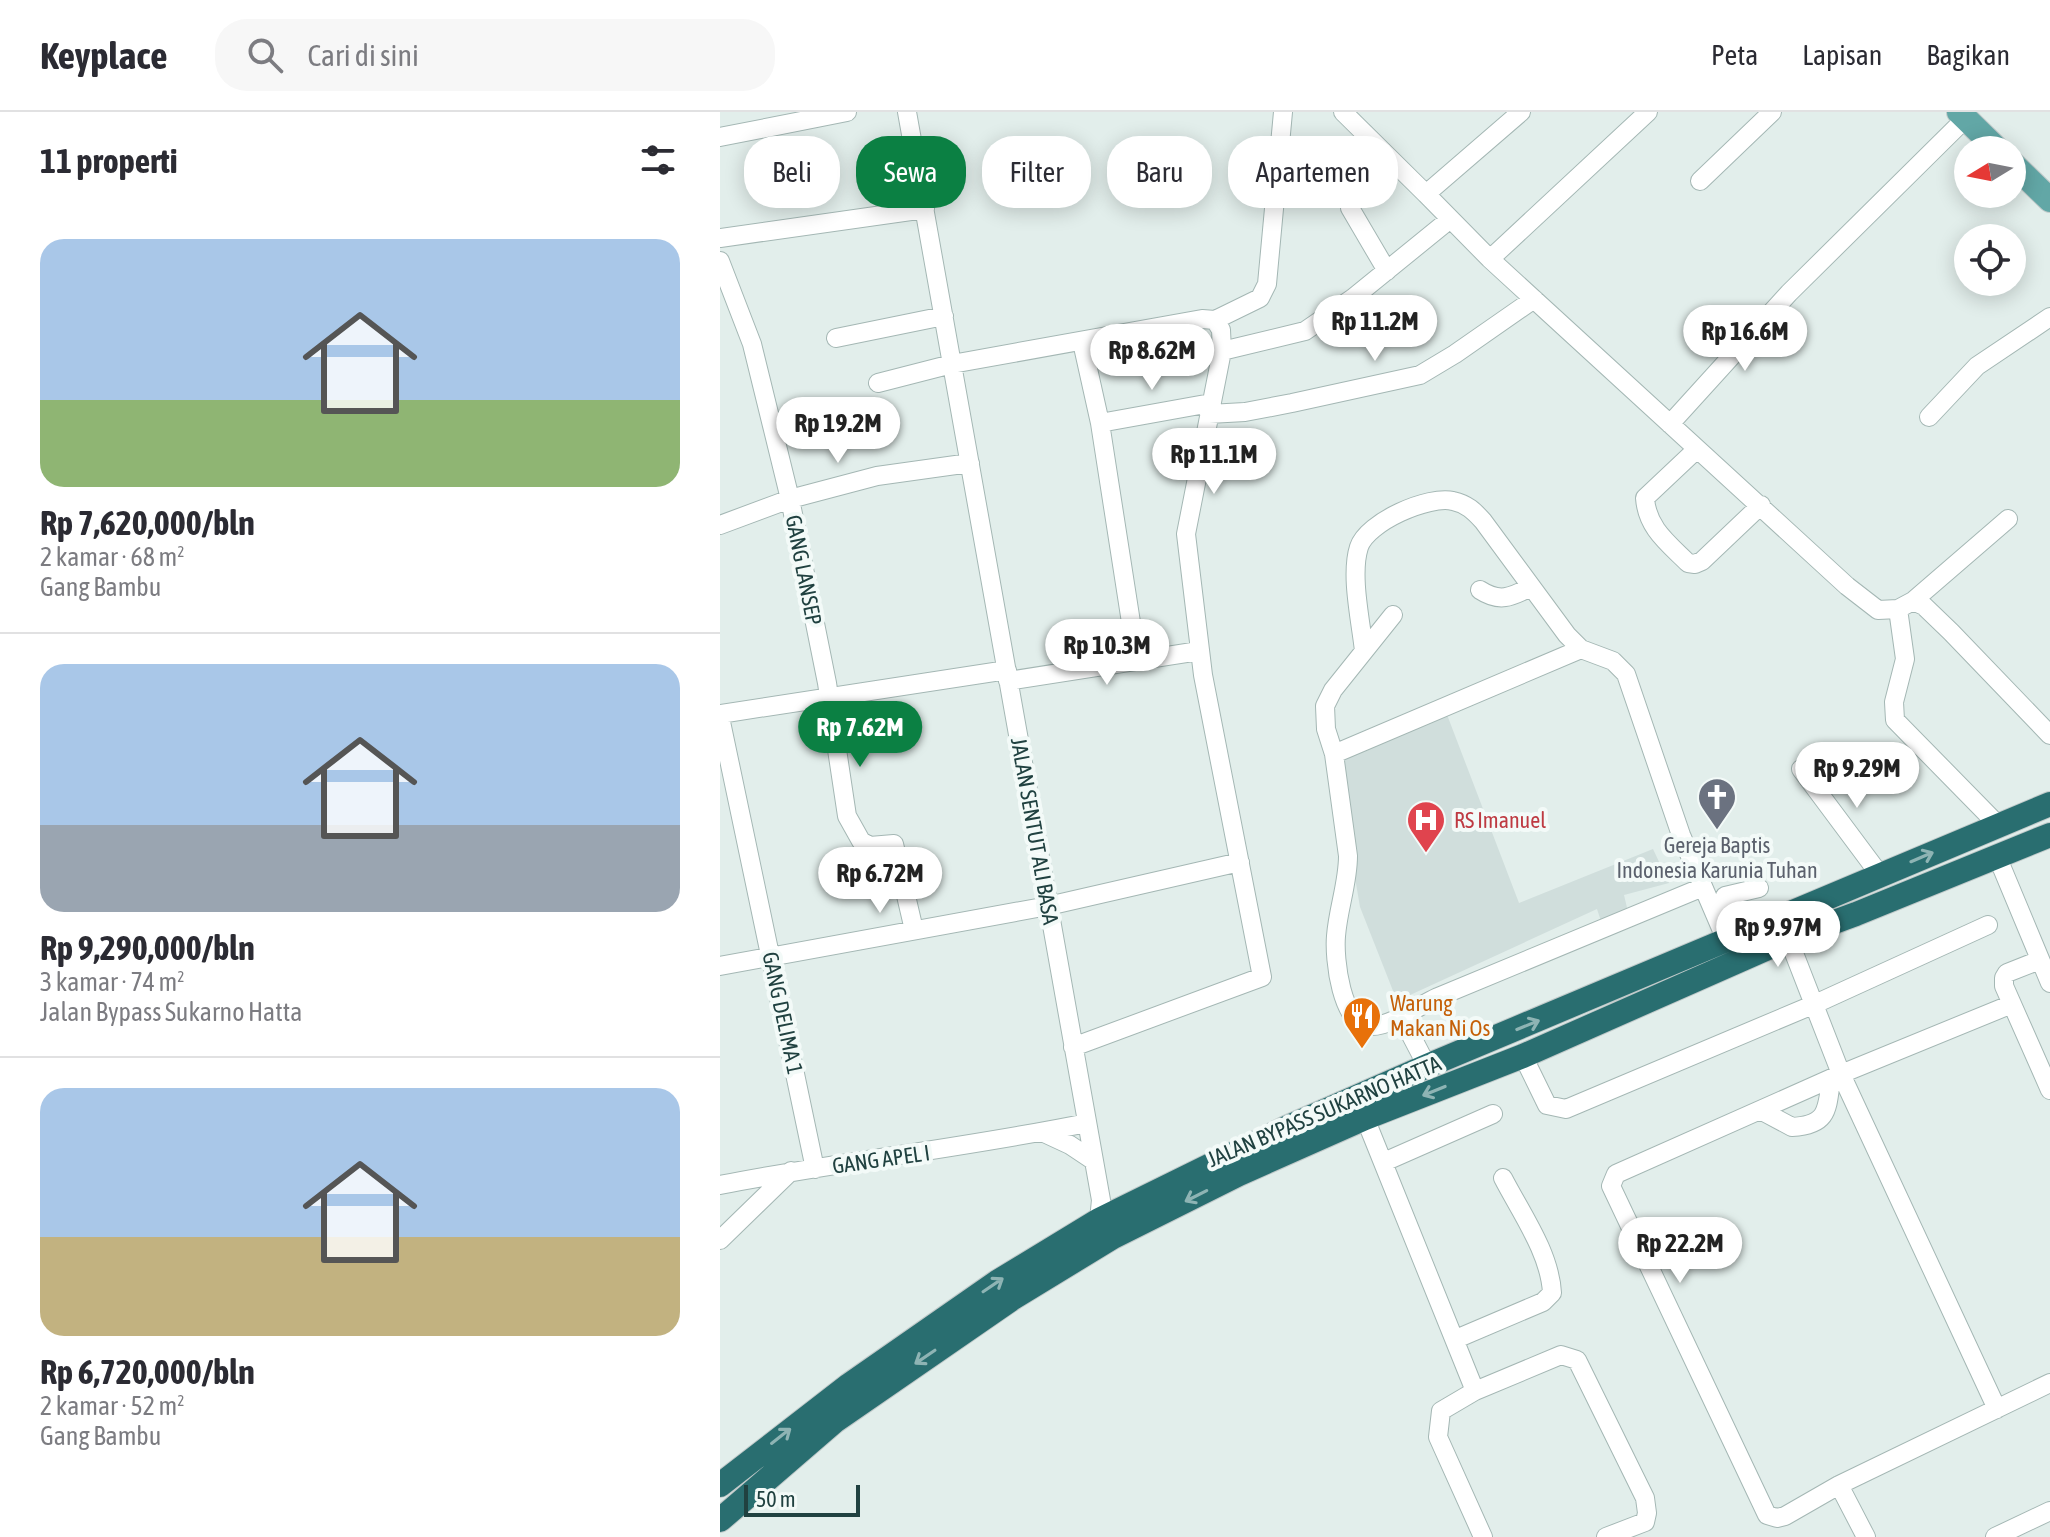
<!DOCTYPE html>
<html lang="id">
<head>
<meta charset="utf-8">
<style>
  :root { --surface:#fff; --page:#f7f7f7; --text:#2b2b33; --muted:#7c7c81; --line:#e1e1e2; --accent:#0b8043 }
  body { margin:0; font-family:"Asap Condensed",sans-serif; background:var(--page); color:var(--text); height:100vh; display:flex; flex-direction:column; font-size:30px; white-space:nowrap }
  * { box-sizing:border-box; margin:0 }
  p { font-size:26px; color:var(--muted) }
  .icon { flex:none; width:44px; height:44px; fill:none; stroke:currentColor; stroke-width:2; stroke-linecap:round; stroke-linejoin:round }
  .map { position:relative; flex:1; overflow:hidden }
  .sheet { display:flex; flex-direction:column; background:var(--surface); width:720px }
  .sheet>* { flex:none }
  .top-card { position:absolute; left:24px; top:24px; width:760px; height:72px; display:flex; gap:16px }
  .needle { width:52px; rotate:260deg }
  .tools { position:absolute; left:1234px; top:24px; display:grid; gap:16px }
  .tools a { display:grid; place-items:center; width:72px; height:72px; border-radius:50%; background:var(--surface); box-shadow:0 4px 20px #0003; font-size:40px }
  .scale { position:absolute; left:24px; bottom:20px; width:116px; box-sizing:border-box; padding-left:8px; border:4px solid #204140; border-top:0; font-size:22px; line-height:28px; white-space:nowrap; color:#204140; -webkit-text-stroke:6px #f3faf8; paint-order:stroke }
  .price { position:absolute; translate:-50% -68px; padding:0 18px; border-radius:28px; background:#fff; color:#222; font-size:26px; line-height:52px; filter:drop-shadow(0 2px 4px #0008) }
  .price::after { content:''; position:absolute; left:50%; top:48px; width:24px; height:18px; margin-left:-12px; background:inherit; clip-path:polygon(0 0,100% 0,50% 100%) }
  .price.current { background:var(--accent); color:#fff }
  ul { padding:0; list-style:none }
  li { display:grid; align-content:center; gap:16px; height:424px; padding:0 40px }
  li+li { border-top:2px solid var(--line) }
  li span { display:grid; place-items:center; height:248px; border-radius:24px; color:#555 }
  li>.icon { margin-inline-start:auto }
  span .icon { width:144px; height:144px; fill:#fffc; stroke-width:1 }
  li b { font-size:34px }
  h2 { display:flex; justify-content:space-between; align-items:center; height:96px; padding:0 40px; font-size:34px }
  .pill { padding:0 28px; border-radius:32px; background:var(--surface); box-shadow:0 4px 20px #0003; font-size:28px; line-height:72px }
  .pill.current { background:var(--accent); color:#fff }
  header { display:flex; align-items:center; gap:48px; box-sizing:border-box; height:112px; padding:0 40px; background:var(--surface); border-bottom:2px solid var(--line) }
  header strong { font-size:38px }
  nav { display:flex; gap:44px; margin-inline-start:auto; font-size:28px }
  .search { width:560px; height:72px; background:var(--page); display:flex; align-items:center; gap:20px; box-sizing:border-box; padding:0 28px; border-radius:32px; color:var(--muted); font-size:30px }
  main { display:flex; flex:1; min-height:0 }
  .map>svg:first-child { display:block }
  .built { fill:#d0dedc }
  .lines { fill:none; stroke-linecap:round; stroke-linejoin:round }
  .minor-casing { stroke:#a4b7b4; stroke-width:20 }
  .major-casing { stroke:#c1caca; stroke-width:26 }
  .highway-casing { stroke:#c1caca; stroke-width:26 }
  .minor { stroke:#fff; stroke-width:18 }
  .major { stroke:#62a7a6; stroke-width:24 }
  .highway { stroke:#296e70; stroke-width:24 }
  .oneway { stroke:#8eb4b4 }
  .labels { text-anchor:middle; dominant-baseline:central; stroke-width:8; stroke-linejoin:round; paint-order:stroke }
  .street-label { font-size:22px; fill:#204140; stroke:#f3faf8 }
  .health-label { font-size:22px; fill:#be3a42; stroke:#f3faf8; text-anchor:start }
  .worship-label { font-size:22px; fill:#5b616d; stroke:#f3faf8 }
  .food-label { font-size:22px; fill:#c56008; stroke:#f3faf8; text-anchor:start }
</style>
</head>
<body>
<header>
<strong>Keyplace</strong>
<div class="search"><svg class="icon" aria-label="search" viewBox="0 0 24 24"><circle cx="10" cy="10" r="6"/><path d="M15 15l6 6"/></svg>Cari di sini</div>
<nav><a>Peta</a><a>Lapisan</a><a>Bagikan</a></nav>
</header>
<main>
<section class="sheet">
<h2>11 properti<svg class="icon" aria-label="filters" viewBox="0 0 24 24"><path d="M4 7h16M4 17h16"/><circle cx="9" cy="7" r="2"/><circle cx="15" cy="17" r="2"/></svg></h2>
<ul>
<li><span style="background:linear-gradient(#a9c7e8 65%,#8fb573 0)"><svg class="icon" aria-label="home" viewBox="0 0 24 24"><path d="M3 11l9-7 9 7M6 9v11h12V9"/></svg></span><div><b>Rp 7,620,000/bln</b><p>2 kamar · 68 m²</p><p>Gang Bambu</p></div></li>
<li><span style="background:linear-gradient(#a9c7e8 65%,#9aa5b1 0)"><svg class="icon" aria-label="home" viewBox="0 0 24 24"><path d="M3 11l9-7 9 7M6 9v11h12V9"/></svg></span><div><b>Rp 9,290,000/bln</b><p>3 kamar · 74 m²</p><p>Jalan Bypass Sukarno Hatta</p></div></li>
<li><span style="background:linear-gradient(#a9c7e8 60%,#c2b280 0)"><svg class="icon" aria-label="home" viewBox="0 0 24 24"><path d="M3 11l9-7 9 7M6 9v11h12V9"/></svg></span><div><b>Rp 6,720,000/bln</b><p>2 kamar · 52 m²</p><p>Gang Bambu</p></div></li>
</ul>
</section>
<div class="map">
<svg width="1330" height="1425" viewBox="0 0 1330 1425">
  <rect width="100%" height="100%" fill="#e2eeeb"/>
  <path class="built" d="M726 600 799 791 933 737 949 771 904 783 908 800 881 809 877 797 677 889 640 795 614 642Z"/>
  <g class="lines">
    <g class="minor-casing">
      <path id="minor" d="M187 0 381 1088 379 1108
        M623 0 706 82
        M801 0 706 82 770 147 1127 474 1158 498 1178 497 1193 489 1288 407
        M0 25 127 0
        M980 69 1052 0
        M630 96 667 159
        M0 126 205 97
        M770 147 928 0
        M0 149 32 232 70 387 107 571 127 704 141 729 150 734 174 732 194 818
        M495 208 540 186 547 172 563 0
        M116 226 224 204
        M362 230 380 311 417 549
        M502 239 585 219 633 186 729 108
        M158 271 232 252 482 207 495 208 501 218 502 239 466 422 483 563 542 865 353 935
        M489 302 525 300 572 291 700 263 735 242 814 187
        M1209 305 1257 254 1330 205
        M380 311 491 291
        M950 312 1069 181 1246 6
        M977 337 925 386C927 416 948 431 968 451L975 452 982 449 1041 393
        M0 413 70 387 157 364 250 351
        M760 478C780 491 791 485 811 475
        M1193 489 1204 494 1231 520 1330 623
        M1178 497 1185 547 1174 590 1175 608 1278 713
        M673 503 613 578 605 594 606 617 614 642 628 744C628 771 618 797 616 824 614 846 621 914 651 914 670 915 700 893 718 885L983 775
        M644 539C641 510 630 463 639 435 647 410 709 383 733 389 747 392 754 399 763 409L847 523 861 537 893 549 906 562 961 723 1006 828
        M288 569 479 539
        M0 602 287 558
        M0 605 95 1057
        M614 642 861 537
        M1081 657 1160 763
        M1277 744 1330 871
        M1065 818 1121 962 1277 1297
        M1020 821 1005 784 1039 776
        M1320 848 1287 861 1284 866V874L1330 978
        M0 854 328 794 520 750
        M1292 892 1121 962 896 1062 891 1074 1047 1403 1057 1406 1065 1404 1119 1373 1330 1271
        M682 906 707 954
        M803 944 827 993 846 997 1095 892 1268 813
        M1042 999 1072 1015C1108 1013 1107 998 1111 968
        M645 1006 755 1279
        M322 1020 350 1033 374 1049
        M664 1050 773 1002
        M0 1073C122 1049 245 1036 367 1011
        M0 1128 71 1059
        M736 1227 823 1190 832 1181C830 1141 801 1101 783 1066
        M1119 1373 1146 1425
        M763 1425 718 1325 721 1299 755 1279 841 1243 857 1248 925 1386 927 1401 925 1410 886 1425
        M1275 1425 1330 1399"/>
    </g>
    <g class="major-casing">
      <path id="major" d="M1239 0 1278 38
        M1292 51 1330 88"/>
    </g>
    <g class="highway-casing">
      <path id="highway" d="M0 1373 129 1273 277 1170 379 1108 566 1016 707 954 1330 692
        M0 1408 115 1309 293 1186 393 1125 519 1062 645 1006 803 944 1068 827 1136 802 1330 723"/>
    </g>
    <use href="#minor" class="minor"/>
    <use href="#major" class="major"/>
    <use href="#highway" class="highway"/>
  </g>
  <defs><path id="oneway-shaft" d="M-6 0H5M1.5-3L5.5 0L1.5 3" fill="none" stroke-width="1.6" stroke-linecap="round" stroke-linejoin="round" transform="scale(2)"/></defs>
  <g class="oneway">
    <use href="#oneway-shaft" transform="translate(1202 745) rotate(-23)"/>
    <use href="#oneway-shaft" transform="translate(808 913) rotate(-22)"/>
    <use href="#oneway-shaft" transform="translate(714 979) rotate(158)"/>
    <use href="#oneway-shaft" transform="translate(476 1084) rotate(153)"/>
    <use href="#oneway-shaft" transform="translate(273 1173) rotate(-34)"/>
    <use href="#oneway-shaft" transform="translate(205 1245) rotate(146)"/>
    <use href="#oneway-shaft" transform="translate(61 1324) rotate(-38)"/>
  </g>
  <defs>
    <g id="church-pin" transform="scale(2)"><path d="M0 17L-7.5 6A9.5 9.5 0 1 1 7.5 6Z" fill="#6b7280" stroke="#f3faf8"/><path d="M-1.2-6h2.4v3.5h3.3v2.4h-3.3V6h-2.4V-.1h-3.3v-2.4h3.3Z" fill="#fff"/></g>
    <g id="hospital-pin" transform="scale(2)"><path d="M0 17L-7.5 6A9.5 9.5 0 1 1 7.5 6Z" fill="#e0444e" stroke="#f3faf8"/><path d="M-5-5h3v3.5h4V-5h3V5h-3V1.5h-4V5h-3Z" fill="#fff"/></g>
    <g id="restaurant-pin" transform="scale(2)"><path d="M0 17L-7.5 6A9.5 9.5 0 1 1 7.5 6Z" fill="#e8710a" stroke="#f3faf8"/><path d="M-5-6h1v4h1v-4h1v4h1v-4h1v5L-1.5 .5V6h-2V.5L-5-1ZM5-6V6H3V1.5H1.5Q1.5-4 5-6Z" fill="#fff"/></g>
  </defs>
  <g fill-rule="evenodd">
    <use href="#church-pin" x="997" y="685"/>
    <use href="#hospital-pin" x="706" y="708"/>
    <use href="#restaurant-pin" x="642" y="904"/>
  </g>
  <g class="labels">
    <g class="street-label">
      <text transform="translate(84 458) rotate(79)">GANG LANSEP</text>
      <text transform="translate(315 719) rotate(80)">JALAN SENTUT ALI BASA</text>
      <text transform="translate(63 901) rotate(78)">GANG DELIMA 1</text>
      <text transform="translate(604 999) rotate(-23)">JALAN BYPASS SUKARNO HATTA</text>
      <text transform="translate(161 1047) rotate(-8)">GANG APEL I</text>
    </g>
    <g class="health-label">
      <text x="734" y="708">RS Imanuel</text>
    </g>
    <g class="worship-label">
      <text x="997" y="733">Gereja Baptis<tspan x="997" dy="25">Indonesia Karunia Tuhan</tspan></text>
    </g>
    <g class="food-label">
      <text x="670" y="891">Warung<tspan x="670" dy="25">Makan Ni Os</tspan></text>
    </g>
  </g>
</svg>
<div class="tools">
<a><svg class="needle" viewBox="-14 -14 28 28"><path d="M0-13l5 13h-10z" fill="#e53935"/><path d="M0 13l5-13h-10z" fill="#7c7c81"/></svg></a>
<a><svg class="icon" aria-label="locate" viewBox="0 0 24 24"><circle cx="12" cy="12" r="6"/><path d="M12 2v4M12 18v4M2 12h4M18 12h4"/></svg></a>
</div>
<div class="scale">50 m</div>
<b class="price" style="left:655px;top:251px">Rp 11.2M</b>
<b class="price" style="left:1025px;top:261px">Rp 16.6M</b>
<b class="price" style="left:432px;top:280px">Rp 8.62M</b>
<b class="price" style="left:118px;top:353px">Rp 19.2M</b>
<b class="price" style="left:494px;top:384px">Rp 11.1M</b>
<b class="price" style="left:387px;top:575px">Rp 10.3M</b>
<b class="price current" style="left:140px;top:657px">Rp 7.62M</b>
<b class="price" style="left:1137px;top:698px">Rp 9.29M</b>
<b class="price" style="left:160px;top:803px">Rp 6.72M</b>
<b class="price" style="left:1058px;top:857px">Rp 9.97M</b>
<b class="price" style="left:960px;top:1173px">Rp 22.2M</b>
<div class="top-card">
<a class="pill">Beli</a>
<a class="pill current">Sewa</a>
<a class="pill">Filter</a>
<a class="pill">Baru</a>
<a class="pill">Apartemen</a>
</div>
</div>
</main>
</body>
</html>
